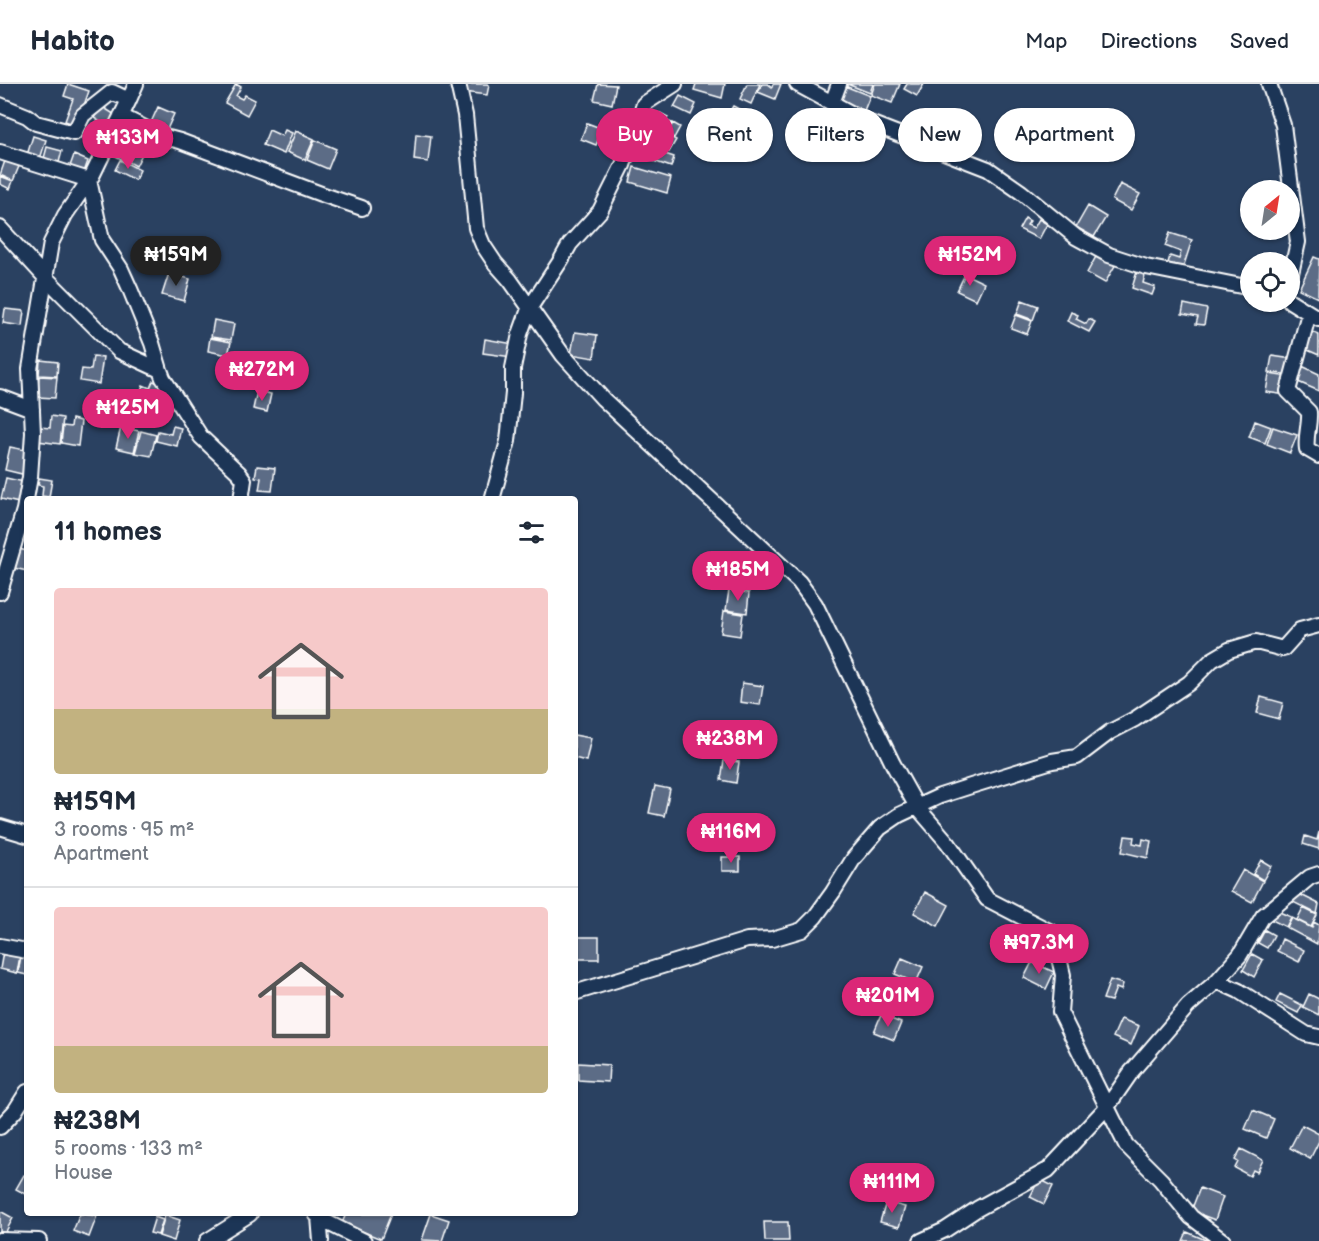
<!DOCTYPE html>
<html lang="en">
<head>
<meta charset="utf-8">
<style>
  :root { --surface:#fff; --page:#f6f6f7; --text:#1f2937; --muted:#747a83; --line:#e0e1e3; --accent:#db2777 }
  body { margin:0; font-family:"Balsamiq Sans",sans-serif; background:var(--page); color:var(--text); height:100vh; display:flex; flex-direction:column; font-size:22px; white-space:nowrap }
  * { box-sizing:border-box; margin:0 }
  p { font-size:20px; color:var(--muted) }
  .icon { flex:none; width:33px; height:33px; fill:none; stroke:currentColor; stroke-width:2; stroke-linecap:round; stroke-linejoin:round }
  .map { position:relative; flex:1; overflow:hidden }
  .drawer { position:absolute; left:24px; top:412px; width:554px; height:720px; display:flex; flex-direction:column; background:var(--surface); border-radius:6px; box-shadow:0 2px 4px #0004 }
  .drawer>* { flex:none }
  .top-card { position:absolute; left:596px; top:24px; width:570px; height:54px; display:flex; gap:12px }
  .needle { width:39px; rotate:30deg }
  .buttons { position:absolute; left:1240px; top:96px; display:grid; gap:12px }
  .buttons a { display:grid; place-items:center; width:60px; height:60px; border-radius:50%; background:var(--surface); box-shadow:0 2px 4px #0004; font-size:30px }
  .price { position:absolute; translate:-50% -51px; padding:0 14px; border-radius:21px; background:var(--accent); color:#fff; font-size:20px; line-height:39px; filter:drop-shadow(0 2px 3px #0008) }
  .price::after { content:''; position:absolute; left:50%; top:36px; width:18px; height:14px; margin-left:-9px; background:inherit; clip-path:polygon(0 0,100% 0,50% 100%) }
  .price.current { background:#222; color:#fff }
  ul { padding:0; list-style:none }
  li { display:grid; align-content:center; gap:12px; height:318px; padding:0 30px }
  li+li { border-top:2px solid var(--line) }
  li span { display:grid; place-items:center; height:186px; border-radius:6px; color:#555 }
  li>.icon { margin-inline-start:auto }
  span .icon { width:108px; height:108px; fill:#fffc; stroke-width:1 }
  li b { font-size:26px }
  h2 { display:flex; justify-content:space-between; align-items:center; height:72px; padding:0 30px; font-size:26px }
  .tag { padding:0 21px; border-radius:27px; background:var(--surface); box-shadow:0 2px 4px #0004; font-size:21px; line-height:54px }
  .tag.current { background:var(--accent); color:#fff }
  header { display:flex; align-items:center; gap:36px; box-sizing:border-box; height:84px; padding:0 30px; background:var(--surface); border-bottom:2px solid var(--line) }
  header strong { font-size:28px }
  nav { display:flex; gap:33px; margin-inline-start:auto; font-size:21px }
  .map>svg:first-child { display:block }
  .building { fill:#5b6c86; stroke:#fff; stroke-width:1.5 }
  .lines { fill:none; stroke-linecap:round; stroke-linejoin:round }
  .street-casing { stroke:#fff; stroke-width:18 }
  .street { stroke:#1d3557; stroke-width:14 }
</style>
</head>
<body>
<header>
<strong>Habito</strong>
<nav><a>Map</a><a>Directions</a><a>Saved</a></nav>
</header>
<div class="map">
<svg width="1319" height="1157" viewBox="0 0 1319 1157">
  <rect width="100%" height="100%" fill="#2a4161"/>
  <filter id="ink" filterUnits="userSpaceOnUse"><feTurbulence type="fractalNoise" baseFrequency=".0167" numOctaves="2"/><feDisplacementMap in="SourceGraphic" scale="12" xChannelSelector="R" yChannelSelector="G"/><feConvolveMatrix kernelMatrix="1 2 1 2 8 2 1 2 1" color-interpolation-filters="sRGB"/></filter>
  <g filter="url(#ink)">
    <path class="building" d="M68 0 89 7 77 41 65 37 73 15 64 12Z
      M236 0 241 3 236 12 242 15 245 11 255 16 247 31 225 19Z
      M465 0H487L489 1 487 11 463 8Z
      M598 0 616 1 612 20 594 16Z
      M696 0H725L722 14 694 6Z
      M747 0H760L751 20 740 15Z
      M762 0H768L772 3 773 0H781L775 15 758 8Z
      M847 0H873L870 9Z
      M875 0H900L892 19 871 11Z
      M907 0H924L917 12 904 5Z
      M845 2 870 12 863 29 838 19Z
      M680 12 696 20 691 31 674 23Z
      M101 22 117 32 110 44 94 34Z
      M733 22 750 31 743 44 725 35Z
      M158 23 174 30 164 52 148 45Z
      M651 29 658 32 660 29 668 33 666 37 672 39 667 48 647 37Z
      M942 33 952 38 943 54 934 49Z
      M587 39 603 45 596 61 581 55Z
      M673 39 680 43 674 54 667 50Z
      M859 43 879 49 873 70 853 64Z
      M824 44 848 51 843 70 819 63Z
      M269 46 282 52 285 46 292 49 284 70 263 61Z
      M296 47 314 55 305 76 287 68Z
      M660 48 676 56 669 68 654 60Z
      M416 50 431 52 428 78 414 76Z
      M33 52 46 56 40 75 27 71Z
      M315 56 336 65 328 85 307 76Z
      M119 58 135 65 128 78 113 71Z
      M47 63 62 67 58 82 43 78Z
      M645 63 674 73 671 83 642 73Z
      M136 64 143 68 136 82 129 78Z
      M74 71 88 77 83 91 69 85Z
      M6 74 20 80 13 97 0 91Z
      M120 76 140 86 135 96 115 86Z
      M634 83 671 94 667 109 630 98Z
      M0 92 13 97 10 105 0 100Z
      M1120 100 1140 110 1131 126 1112 116Z
      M1088 122 1106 133 1094 153 1076 143Z
      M1025 134 1030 137 1027 141 1034 144 1039 135 1047 140 1039 155 1019 145Z
      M1170 149 1192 156 1183 184 1168 179 1170 172 1179 175 1181 168 1165 162Z
      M1098 169 1117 178 1105 199 1087 189Z
      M1314 173 1319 175 1318 214 1299 205Z
      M1138 184 1146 187 1143 199 1155 203 1152 211 1132 204Z
      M169 189 190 195 184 217 162 211Z
      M965 190 984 199 976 216 957 207Z
      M1022 216 1038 222 1033 236 1017 230Z
      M1184 220 1207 225 1204 241 1196 240 1198 233 1182 230Z
      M5 225 24 227 22 242 3 239Z
      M1071 228 1078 231 1076 235 1086 240 1089 235 1095 238 1089 248 1067 237Z
      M1016 231 1032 237 1027 250 1011 244Z
      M214 236 234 240 231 256 211 253Z
      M1309 247 1319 251V271L1303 264Z
      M575 248 597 251 594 274 571 270Z
      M210 254 231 258 228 271 208 267Z
      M485 255 514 260 512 273 483 269Z
      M93 272 103 273 99 300 80 297 82 285 91 286Z
      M1272 272 1292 275 1290 291 1269 288Z
      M40 276 58 278 57 292 39 291Z
      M1302 282 1319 290V307L1296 297Z
      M1269 290 1289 293 1286 311 1266 308Z
      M39 292 57 293 55 314 37 313Z
      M153 297 165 301 159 316 140 309 143 301 150 304Z
      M257 307 271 310 267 328 253 325Z
      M51 332 63 334 60 360 38 357 40 343 50 344Z
      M72 335 81 337 78 362 61 359 63 342 71 343Z
      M1255 337 1271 343 1265 359 1249 353Z
      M173 342 181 344 177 362 156 357 158 347 171 350Z
      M121 343 139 347 134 368 116 364Z
      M1273 343 1297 351 1290 369 1267 360Z
      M141 347 156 351 151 372 135 369Z
      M10 363 30 367 26 391 5 386Z
      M257 382 275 384 272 407 259 406 261 394 255 393Z
      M6 394 24 398 19 419 1 415Z
      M39 394 52 396 49 413 42 412 43 402 38 401Z
      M19 465 27 467V487L14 484Z
      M729 506 749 509 747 529 726 526Z
      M724 527 743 530 740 552 721 549Z
      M742 599 763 602 760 621 740 618Z
      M1261 613 1283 619 1279 635 1257 629Z
      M574 651 591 654 586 677 574 674Z
      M724 676 739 678 736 699 721 696Z
      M655 702 670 705 664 732 649 729Z
      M1319 748V765L1303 760 1305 752 1317 756Z
      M1125 752 1134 753 1133 759 1142 761 1143 755 1151 757 1148 774 1122 768Z
      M722 773H740V787H722Z
      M1261 776 1271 782 1263 796 1253 790Z
      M1243 786 1263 797 1252 818 1231 807Z
      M925 808 949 821 938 842 914 829Z
      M1297 809 1319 820 1317 830 1293 818Z
      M1303 824 1317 831 1311 843 1297 836Z
      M1277 827 1291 833 1286 843 1272 836Z
      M1292 834 1312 844 1314 838 1319 841 1317 860 1287 844Z
      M1265 846 1274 851 1267 864 1258 859Z
      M574 853H599V875H574Z
      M1282 855 1304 866 1299 878 1277 867Z
      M3 868 20 872 17 889 0 885Z
      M1252 870 1263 876 1254 893 1243 886Z
      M21 872 27 873V891L18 889Z
      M902 874 923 883 916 899 895 890Z
      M1032 878 1054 888 1046 905 1024 894Z
      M1110 896 1123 900 1121 906 1116 904 1111 917 1103 915Z
      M1280 910 1302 921 1298 929 1276 918Z
      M1309 910 1319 915V931L1303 923Z
      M881 931 901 939 894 956 874 948Z
      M1121 935 1139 942 1131 961 1113 953Z
      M578 979 609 981 608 998 578 996Z
      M1253 1026 1274 1035 1266 1054 1245 1045Z
      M1302 1041 1319 1050V1057L1310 1075 1290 1064Z
      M1241 1065 1263 1076 1257 1088 1253 1086 1250 1092 1235 1084 1238 1078 1235 1076Z
      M24 1091 27 1093V1111L16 1105Z
      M1039 1095 1053 1102 1044 1120 1030 1113Z
      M1200 1104 1223 1113 1215 1136 1191 1127Z
      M886 1118 905 1123 899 1143 880 1138Z
      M0 1127 13 1134 2 1155 0 1154Z
      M80 1130 97 1132 89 1153 73 1147Z
      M346 1130H391L381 1155 342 1139Z
      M431 1130 449 1136 442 1157 422 1156Z
      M165 1131 180 1136 174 1157 159 1152Z
      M155 1133 163 1136 158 1151 150 1149Z
      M764 1138H788L789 1157H765Z
      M1187 1148 1208 1157H1183Z"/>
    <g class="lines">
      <g class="street-casing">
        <path id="street" d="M458 0 465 31 476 144 483 161 495 179 510 196 563 271 603 315 799 498 815 520 893 680 917 723 948 759 987 815 1053 849 1063 891 1060 928 1126 1061 1161 1096 1191 1133 1223 1157
          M797 0 867 38 988 85 1021 108 1076 153 1109 171 1146 183 1251 204
          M1269 0 1283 41 1298 158 1290 194
          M832 19 839 0
          M0 21 27 32 36 39 74 49 83 31 112 8 129 16 136 0
          M121 32 161 52 180 57 321 110 362 124
          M0 68 89 96 102 156 121 185 130 205 152 259 160 286
          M0 144 45 193 119 267 160 286 163 294 201 353 239 389 244 396 241 416
          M1290 217 1319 235
          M1309 229 1288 307 1309 328C1310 341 1305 352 1307 365L1319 372
          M0 313 32 325
          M492 416 508 357 513 309V284L520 250 529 225 561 176 570 160 600 127 623 81 644 20 675 0
          M0 508 24 426 30 393 33 349 30 285 51 159 65 131 92 92 129 16
          M0 743 27 751
          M0 862 27 867
          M1217 897 1239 907 1306 950 1319 953
          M574 909 747 856 772 855 802 846 815 833 833 808 854 774 880 744 899 731 940 712 971 702 1052 677 1077 673 1110 648 1135 635 1189 599 1212 576 1229 566 1256 558 1283 565 1300 546 1319 541
          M0 1043 15 1027 27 1008
          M316 1130 322 1136 364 1157
          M319 1133 321 1157
          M0 1156 39 1157
          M207 1157 250 1130
          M921 1157 945 1146 977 1125 1048 1086 1107 1023 1132 987 1188 922 1217 897 1240 871 1263 832 1310 793 1319 790"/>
      </g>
      <use href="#street" class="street"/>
    </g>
  </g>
</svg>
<div class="buttons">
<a><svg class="needle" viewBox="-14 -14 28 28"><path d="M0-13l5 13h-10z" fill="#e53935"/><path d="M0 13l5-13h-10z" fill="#747a83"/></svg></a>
<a><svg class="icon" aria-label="locate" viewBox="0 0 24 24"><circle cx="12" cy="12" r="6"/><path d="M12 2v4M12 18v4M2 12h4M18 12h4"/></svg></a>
</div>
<b class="price" style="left:128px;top:86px">₦133M</b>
<b class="price current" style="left:176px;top:203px">₦159M</b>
<b class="price" style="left:970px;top:203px">₦152M</b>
<b class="price" style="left:262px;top:318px">₦272M</b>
<b class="price" style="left:128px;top:356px">₦125M</b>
<b class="price" style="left:738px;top:518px">₦185M</b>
<b class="price" style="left:730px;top:687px">₦238M</b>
<b class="price" style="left:731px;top:780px">₦116M</b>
<b class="price" style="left:1039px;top:891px">₦97.3M</b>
<b class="price" style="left:888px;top:944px">₦201M</b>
<b class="price" style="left:892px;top:1130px">₦111M</b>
<div class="top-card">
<a class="tag current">Buy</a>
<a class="tag">Rent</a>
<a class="tag">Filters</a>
<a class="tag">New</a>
<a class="tag">Apartment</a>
</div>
<section class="drawer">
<h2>11 homes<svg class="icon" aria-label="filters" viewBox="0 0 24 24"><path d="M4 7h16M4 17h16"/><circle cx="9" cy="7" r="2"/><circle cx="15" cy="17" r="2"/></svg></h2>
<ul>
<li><span style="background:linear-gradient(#f6c9c9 65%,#c2b280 0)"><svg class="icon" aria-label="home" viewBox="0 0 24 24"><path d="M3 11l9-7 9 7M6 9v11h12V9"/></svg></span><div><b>₦159M</b><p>3 rooms · 95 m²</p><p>Apartment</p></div></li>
<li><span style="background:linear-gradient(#f6c9c9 75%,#c2b280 0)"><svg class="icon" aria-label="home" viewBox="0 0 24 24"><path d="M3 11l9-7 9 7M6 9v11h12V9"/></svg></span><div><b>₦238M</b><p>5 rooms · 133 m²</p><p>House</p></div></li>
</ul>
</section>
</div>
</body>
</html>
